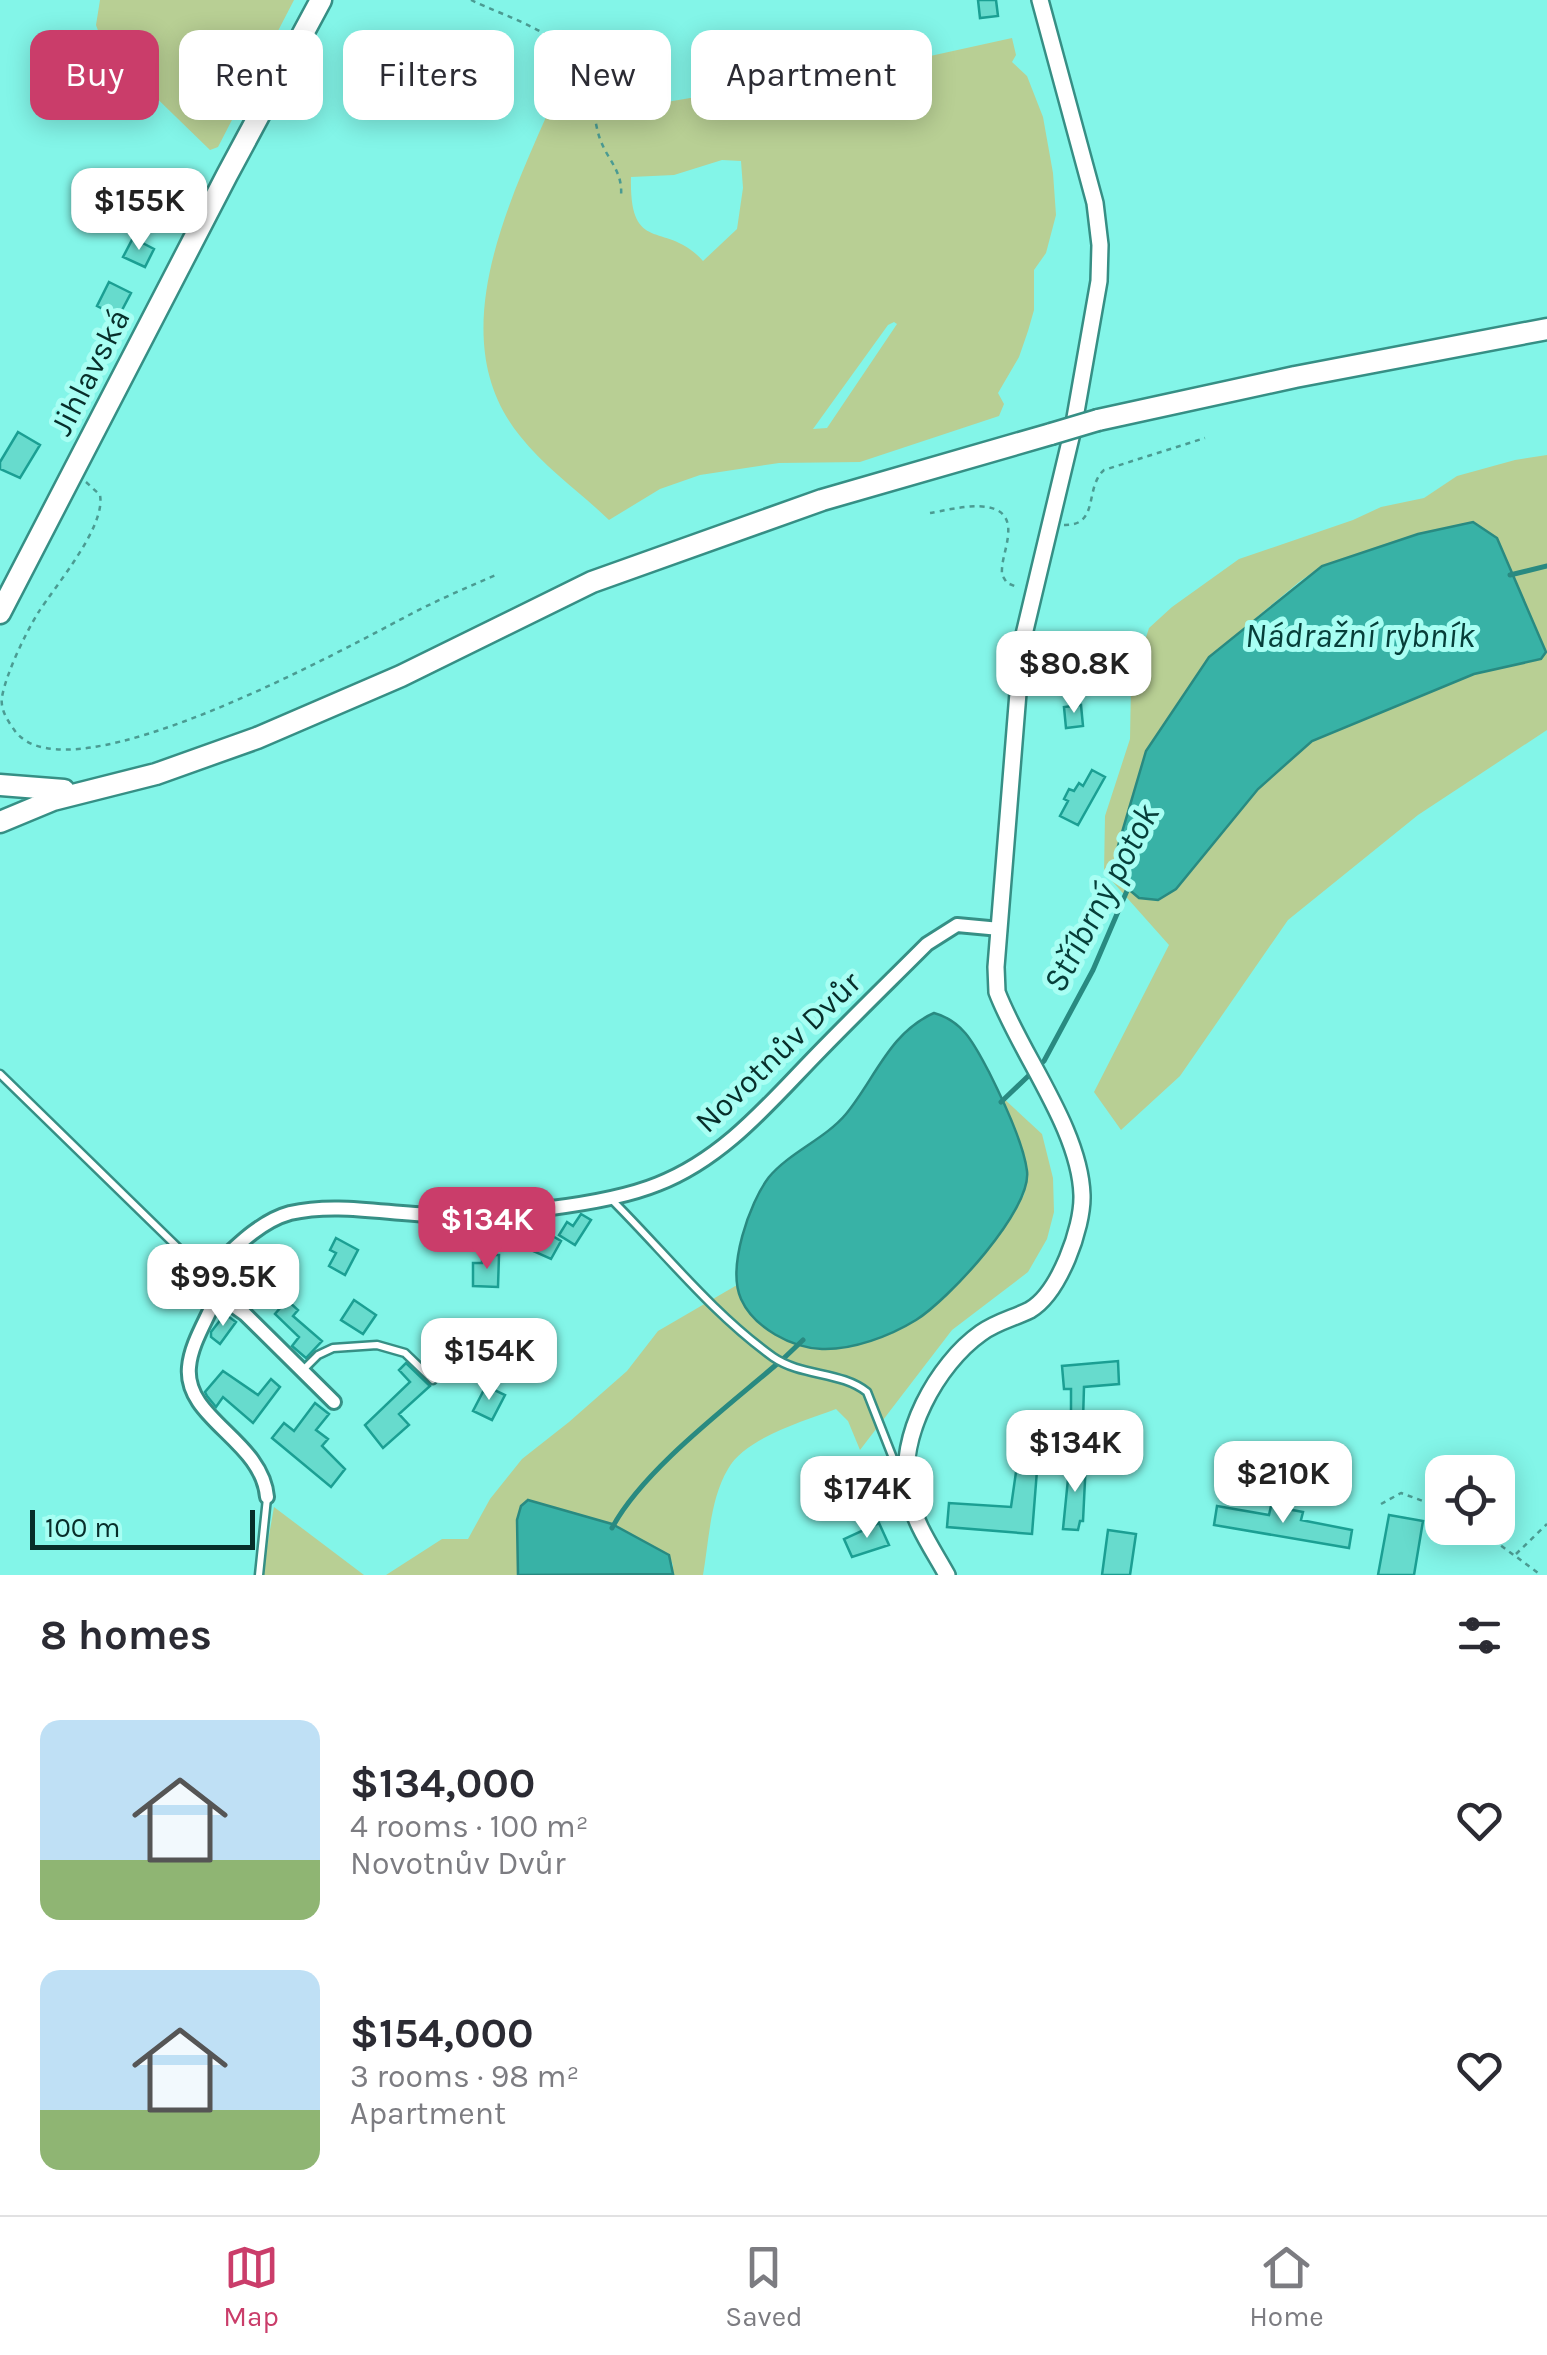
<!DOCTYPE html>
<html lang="en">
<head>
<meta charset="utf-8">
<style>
  :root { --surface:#fff; --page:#f7f7f7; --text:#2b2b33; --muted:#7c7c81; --line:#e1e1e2; --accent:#ca3d6a }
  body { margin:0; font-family:Karla,sans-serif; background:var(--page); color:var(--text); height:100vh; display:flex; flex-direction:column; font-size:38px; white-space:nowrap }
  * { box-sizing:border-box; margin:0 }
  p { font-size:32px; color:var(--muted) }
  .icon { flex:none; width:55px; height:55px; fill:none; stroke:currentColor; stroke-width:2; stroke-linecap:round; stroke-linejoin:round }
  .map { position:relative; height:1575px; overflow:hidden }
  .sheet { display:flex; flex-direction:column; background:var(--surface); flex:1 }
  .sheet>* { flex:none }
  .hud { position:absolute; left:30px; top:30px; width:1000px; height:90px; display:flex; gap:20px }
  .fabs { position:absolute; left:1425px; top:1455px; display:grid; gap:20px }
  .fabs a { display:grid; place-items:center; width:90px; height:90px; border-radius:20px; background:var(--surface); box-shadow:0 5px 25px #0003; font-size:50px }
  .scale { position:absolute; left:30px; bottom:25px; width:225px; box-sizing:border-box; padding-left:10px; border:5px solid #072e2a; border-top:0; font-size:28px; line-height:35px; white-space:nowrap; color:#072e2a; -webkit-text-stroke:8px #a8fef3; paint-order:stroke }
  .price { position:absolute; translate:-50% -85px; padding:0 22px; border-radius:20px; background:#fff; color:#222; font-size:32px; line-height:65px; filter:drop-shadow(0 2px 5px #0008) }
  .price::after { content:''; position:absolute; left:50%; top:60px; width:30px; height:22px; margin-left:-15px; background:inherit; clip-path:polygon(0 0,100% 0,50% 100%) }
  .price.current { background:var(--accent); color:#fff }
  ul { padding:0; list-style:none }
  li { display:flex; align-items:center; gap:30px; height:250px; padding:0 40px }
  li span { display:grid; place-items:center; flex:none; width:280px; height:200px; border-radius:20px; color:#555 }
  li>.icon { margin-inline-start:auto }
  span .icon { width:120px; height:120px; fill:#fffc; stroke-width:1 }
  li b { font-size:42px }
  h2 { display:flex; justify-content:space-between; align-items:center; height:120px; padding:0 40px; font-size:42px }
  .pill { padding:0 35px; border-radius:20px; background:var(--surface); box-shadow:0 5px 25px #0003; font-size:35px; line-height:90px }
  .pill.current { background:var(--accent); color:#fff }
  .menu { display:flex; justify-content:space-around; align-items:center; height:140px; border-top:2px solid var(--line); background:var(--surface); font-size:28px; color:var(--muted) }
  .menu a { display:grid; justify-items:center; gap:5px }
  .menu .current { color:var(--accent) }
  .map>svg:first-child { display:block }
  .green { fill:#b8cf94; fill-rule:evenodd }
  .water { fill:#38b2a6; stroke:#298a81; stroke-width:2.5 }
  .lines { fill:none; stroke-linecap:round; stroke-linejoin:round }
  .stream { stroke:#298a81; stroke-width:5 }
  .building { fill:#67dbcd; stroke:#1b9f93; stroke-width:2.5 }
  .service-casing { stroke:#368f85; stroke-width:11 }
  .minor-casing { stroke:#368f85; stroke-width:18 }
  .tertiary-casing { stroke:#368f85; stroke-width:20 }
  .primary-casing { stroke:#368f85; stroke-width:25 }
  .path { stroke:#4b9b92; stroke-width:2.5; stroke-dasharray:5 5; stroke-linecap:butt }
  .service { stroke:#fff; stroke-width:6 }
  .minor { stroke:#fff; stroke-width:12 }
  .tertiary { stroke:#fff; stroke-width:15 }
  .primary { stroke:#fff; stroke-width:20 }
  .primary-bridge-casing { stroke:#368f85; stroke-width:25; stroke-linecap:butt }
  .primary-bridge { stroke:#fff; stroke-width:20 }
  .labels { text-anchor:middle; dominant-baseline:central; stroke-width:10; stroke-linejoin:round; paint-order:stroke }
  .street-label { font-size:32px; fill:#072e2a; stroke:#a8fef3 }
  .water-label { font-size:35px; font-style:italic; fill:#063e39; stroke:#a8fef3 }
</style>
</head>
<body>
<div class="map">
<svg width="1547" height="1575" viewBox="0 0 1547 1575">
  <rect width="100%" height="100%" fill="#83f5e8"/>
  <path class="green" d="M100 0H294L218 147 210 150 104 47 96 25Z
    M1012 38 1016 55 1012 62 1027 76 1043 117 1053 173 1056 215 1046 253 1034 270V310L1028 331 1019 357 998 393 1004 404 999 416 860 462 779 463 700 475 660 489 609 520C580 492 545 468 520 436 433 329 523 176 567 69L566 58 581 57 629 100 649 105 903 62ZM722 160 741 161 743 188 737 229 703 261C666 219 629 257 631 177L674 175ZM894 322 897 324 827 428 813 429 888 325Z
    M1547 455V730L1418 815 1288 920 1180 1076 1121 1130 1094 1092 1169 945 1104 872 1105 816 1130 739 1131 684 1149 628 1172 607 1239 559 1353 520 1381 507 1424 498 1457 476 1515 460ZM1473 522 1541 659 1474 674 1312 741 1258 789 1176 889 1146 751 1209 657 1299 582 1322 566 1418 534Z
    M1002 1097 1042 1134 1053 1178 1054 1212 1047 1239 1028 1272 952 1330 860 1450 848 1421 836 1409C804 1421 745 1438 728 1469 710 1499 709 1541 703 1575H672L673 1565 669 1555 612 1524 528 1501 517 1520 518 1575H386L442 1539H468L490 1499 522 1459 569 1422 627 1371 658 1331 737 1285C744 1308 757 1319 775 1334L971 1270 1024 1195 1027 1172Z
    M274 1507 364 1575H262Z"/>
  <path class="water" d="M1473 522 1497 538 1546 652 1541 659 1474 674 1312 741 1258 789 1176 889 1158 900 1139 898 1127 888 1117 871 1118 846 1146 751 1209 657 1322 566 1418 534Z
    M934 1013C964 1021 975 1046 989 1072 1001 1096 1024 1145 1027 1171 1032 1210 948 1300 916 1320 890 1336 853 1350 822 1349 792 1348 754 1328 741 1299 727 1268 749 1203 769 1177 790 1152 825 1139 846 1114 875 1079 889 1033 934 1013Z
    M528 1500 612 1524 669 1555 673 1574 518 1575 517 1520 521 1506Z"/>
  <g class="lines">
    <path class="stream" d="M1510 575 1547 566
      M1001 1102 1044 1061 1093 970 1129 886
      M783 1359 803 1340
      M612 1528C642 1471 727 1407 777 1364"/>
  </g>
  <path class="building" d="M978 0H996L998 16 980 18Z
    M133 238 154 249 145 267 123 257Z
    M109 282 131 293 121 312 118 310 115 315 97 306Z
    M18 432 40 445 20 478 0 469V462Z
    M1048 666 1075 675 1068 695 1041 685Z
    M1081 705 1083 726 1066 728 1064 707Z
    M1092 770 1105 777 1078 825 1060 816 1068 801 1064 799 1069 789 1074 791 1079 783 1083 786Z
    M581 1214 591 1220 575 1245 559 1235 567 1222 573 1226Z
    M544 1231 561 1241 551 1259 533 1251Z
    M336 1238 358 1250 345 1275 329 1266 336 1253 330 1250Z
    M482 1255H499L498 1287 473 1286V1263H482Z
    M272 1257 284 1267 281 1270 284 1272 262 1295 250 1286Z
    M287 1300 298 1310 293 1316 322 1341 306 1358 292 1346 299 1337 275 1314Z
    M354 1300 376 1315 363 1334 341 1320Z
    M225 1314 236 1322 220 1344 211 1337V1332Z
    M1118 1361 1119 1384 1084 1387 1083 1420 1071 1419V1389H1064L1062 1366Z
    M406 1363 430 1386 399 1414 409 1425 383 1448 365 1425 410 1382 399 1370Z
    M223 1371 258 1395 271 1379 280 1387 253 1423 223 1397 216 1407 207 1396 205 1392Z
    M486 1386 505 1395 492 1420 473 1411Z
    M315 1403 329 1414 316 1430 328 1439 322 1446 345 1469 331 1487 272 1438 284 1423 294 1431Z
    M1022 1430 1040 1432 1032 1534 947 1527 949 1503 1011 1507Z
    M1070 1459 1086 1460 1083 1521H1080L1078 1530 1063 1529Z
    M1217 1506 1269 1515 1271 1506 1303 1512 1301 1520 1352 1530 1349 1548 1214 1525Z
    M1389 1515 1423 1521 1414 1575H1378Z
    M879 1523 889 1545 852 1557 844 1539Z
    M1108 1530 1136 1534 1130 1575H1102Z"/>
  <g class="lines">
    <g class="service-casing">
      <path id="service" d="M0 1074 206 1275
        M612 1200C665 1253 712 1313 773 1357 802 1377 841 1371 867 1392L902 1481
        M303 1370 318 1355 333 1348 377 1345 405 1353 433 1380
        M259 1575 267 1498"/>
    </g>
    <g class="minor-casing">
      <path id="minor" d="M217 1294C209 1317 191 1342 189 1367 184 1419 262 1440 267 1497
        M334 1402 245 1314 217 1294 206 1275C230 1253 257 1222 290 1213 337 1202 387 1214 434 1215 492 1217 604 1206 658 1184 725 1158 771 1101 820 1051 855 1015 892 979 927 944L957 925 1000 929"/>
    </g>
    <g class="tertiary-casing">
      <path id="tertiary" d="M947 1575C932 1548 914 1523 908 1492 897 1437 937 1364 981 1333 996 1322 1014 1318 1030 1310 1059 1293 1083 1228 1082 1195 1080 1129 1021 1055 997 992L996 967 1022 643 1073 429 1099 281 1100 245 1095 203 1040 0"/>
    </g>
    <g class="primary-casing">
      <path id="primary" d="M1098 420 1295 377 1547 329
        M0 613 227 175 321 0
        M0 785 64 790
        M0 822 53 800 156 774 257 738 401 676 592 582 822 500 1051 434"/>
    </g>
    <path class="path" d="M471 0C508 18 571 35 586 77 594 97 593 119 600 139 608 161 623 171 621 196
      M86 482 100 495C106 527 55 586 38 613 25 634 6 674 2 697 0 710 8 721 15 731 69 803 351 645 413 613 440 599 468 587 496 575
      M930 513C954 509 1013 492 1008 535 1007 549 1001 561 1002 575L1007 583 1017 587
      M1064 525C1100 526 1084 488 1104 470L1205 438
      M1381 1504 1401 1493 1442 1508
      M1477 1528 1541 1575
      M1516 1554 1547 1524"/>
    <use href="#service" class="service"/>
    <use href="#minor" class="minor"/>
    <use href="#tertiary" class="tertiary"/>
    <use href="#primary" class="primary"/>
    <g class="primary-bridge-casing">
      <path id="primary-bridge" d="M1051 434 1098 420"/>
    </g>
    <use href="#primary-bridge" class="primary-bridge"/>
  </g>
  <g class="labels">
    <g class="street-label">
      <text transform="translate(90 372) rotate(-63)">Jihlavská</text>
      <text transform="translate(778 1052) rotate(-44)">Novotnův Dvůr</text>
    </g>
    <g class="water-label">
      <text x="1360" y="635">Nádražní rybník</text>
      <text transform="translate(1101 898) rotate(-62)">Stříbrný potok</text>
    </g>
  </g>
</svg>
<div class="fabs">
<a><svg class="icon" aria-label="locate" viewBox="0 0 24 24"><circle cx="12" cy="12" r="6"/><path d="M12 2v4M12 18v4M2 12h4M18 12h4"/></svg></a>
</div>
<div class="scale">100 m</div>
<b class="price" style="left:139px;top:253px">$155K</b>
<b class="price" style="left:1074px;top:716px">$80.8K</b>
<b class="price current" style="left:487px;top:1272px">$134K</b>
<b class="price" style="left:223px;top:1329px">$99.5K</b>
<b class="price" style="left:489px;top:1403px">$154K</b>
<b class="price" style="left:1075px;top:1495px">$134K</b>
<b class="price" style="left:1283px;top:1526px">$210K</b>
<b class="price" style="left:867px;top:1541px">$174K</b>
<div class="hud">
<a class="pill current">Buy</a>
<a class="pill">Rent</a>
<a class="pill">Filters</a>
<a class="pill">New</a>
<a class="pill">Apartment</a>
</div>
</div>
<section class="sheet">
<h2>8 homes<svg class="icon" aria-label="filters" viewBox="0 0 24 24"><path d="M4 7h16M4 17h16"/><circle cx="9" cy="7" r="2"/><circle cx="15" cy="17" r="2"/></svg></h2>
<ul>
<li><span style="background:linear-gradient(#bfe0f5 70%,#8fb573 0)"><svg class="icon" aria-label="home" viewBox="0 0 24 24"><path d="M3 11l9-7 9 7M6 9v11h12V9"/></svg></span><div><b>$134,000</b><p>4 rooms · 100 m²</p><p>Novotnův Dvůr</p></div><svg class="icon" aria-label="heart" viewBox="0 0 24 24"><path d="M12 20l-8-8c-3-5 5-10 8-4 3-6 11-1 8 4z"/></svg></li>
<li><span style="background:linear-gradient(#bfe0f5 70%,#8fb573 0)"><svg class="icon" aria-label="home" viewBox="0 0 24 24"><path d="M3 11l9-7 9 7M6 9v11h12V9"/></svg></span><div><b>$154,000</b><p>3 rooms · 98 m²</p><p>Apartment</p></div><svg class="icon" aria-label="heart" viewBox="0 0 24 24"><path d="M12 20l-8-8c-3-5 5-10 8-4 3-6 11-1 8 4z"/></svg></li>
</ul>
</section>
<nav class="menu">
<a class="current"><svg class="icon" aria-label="map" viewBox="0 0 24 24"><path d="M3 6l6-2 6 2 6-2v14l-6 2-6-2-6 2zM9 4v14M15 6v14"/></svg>Map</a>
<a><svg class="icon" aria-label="saved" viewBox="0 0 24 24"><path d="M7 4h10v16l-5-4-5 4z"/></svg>Saved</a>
<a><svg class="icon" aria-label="home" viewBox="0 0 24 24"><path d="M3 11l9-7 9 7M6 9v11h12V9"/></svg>Home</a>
</nav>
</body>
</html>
